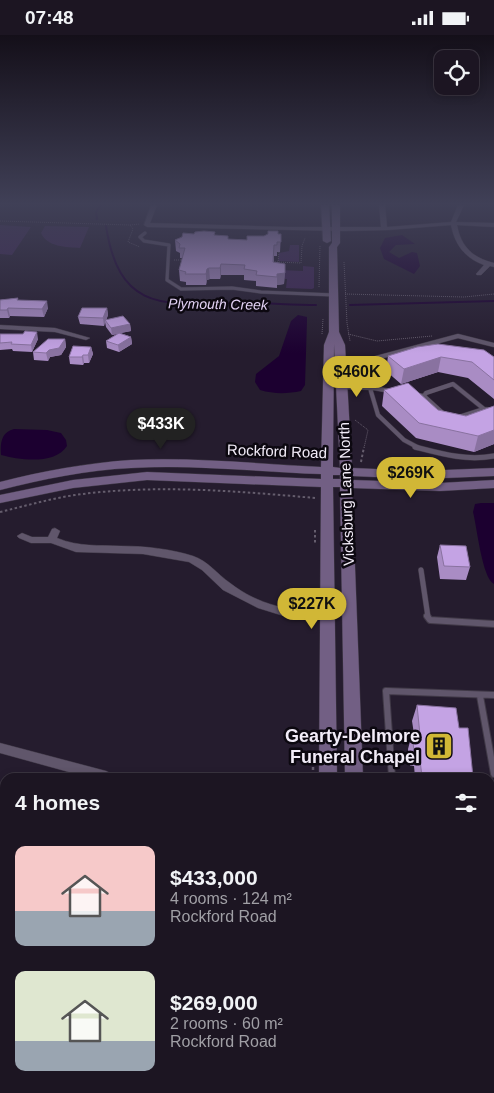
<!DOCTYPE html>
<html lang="en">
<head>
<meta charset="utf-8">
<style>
  :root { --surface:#1c1522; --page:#251e2a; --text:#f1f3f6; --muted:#a09fa5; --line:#3a3440; --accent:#d1b736 }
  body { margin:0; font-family:Helvetica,sans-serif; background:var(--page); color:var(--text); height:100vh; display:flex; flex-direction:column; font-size:19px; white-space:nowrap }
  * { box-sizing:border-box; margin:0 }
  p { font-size:16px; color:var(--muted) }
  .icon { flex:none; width:28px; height:28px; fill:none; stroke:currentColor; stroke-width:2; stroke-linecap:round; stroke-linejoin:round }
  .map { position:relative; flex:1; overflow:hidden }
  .sheet { position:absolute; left:0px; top:738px; width:495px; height:321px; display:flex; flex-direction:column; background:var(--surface); border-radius:15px 15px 0 0; box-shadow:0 2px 8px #0003,0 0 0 1px var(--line) }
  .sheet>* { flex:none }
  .buttons { position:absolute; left:434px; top:15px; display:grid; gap:10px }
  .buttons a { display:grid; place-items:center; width:45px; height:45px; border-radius:10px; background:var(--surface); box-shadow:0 2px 8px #0003,0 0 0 1px var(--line); font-size:25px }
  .price { position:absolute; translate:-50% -42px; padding:0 11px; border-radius:18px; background:var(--accent); color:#111; font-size:16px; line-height:32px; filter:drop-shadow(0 1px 2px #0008) }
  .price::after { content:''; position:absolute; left:50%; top:30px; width:15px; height:11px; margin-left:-8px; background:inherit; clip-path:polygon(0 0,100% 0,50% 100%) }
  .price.selected { background:#222; color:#fff }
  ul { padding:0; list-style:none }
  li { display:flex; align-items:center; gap:15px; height:125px; padding:0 15px }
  li span { display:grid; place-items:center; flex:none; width:140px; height:100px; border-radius:10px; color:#555 }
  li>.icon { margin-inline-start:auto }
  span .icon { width:60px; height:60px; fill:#fffc; stroke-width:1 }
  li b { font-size:21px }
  h2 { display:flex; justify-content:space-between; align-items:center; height:60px; padding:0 15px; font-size:21px }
  .status { display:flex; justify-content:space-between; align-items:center; height:35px; padding:0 25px; background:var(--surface); direction:ltr }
  .status svg { height:14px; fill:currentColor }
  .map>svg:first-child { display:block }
  .green { fill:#3f2655 }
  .water { fill:#1c0030 }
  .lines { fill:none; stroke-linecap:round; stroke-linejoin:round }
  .stream { stroke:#1c0030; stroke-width:2 }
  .lane-far4-casing { stroke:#403947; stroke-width:4 }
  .lane-far3-casing { stroke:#403947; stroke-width:5 }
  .lane-far2-casing { stroke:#403947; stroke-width:6 }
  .lane-far1-casing { stroke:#403947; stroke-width:8 }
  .lane-casing { stroke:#403947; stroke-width:9 }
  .street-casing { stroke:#403947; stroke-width:1 }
  .secondary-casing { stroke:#403947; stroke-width:1 }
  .path-far2 { stroke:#655d6d; stroke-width:1; stroke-dasharray:1 1; stroke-linecap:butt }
  .path-far1 { stroke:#655d6d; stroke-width:2; stroke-dasharray:2.5 2.5; stroke-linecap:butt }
  .path { stroke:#655d6d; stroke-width:2.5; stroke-dasharray:3 3; stroke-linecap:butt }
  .lane-far4 { stroke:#60566b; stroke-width:3 }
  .lane-far3 { stroke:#60566b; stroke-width:4 }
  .lane-far2 { stroke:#60566b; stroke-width:5 }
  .lane-far1 { stroke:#60566b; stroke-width:6 }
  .lane { stroke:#60566b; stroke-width:8 }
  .street { fill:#60566b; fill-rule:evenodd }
  .secondary { fill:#725f84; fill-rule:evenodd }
  .wall { fill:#a98cc4 }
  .shaded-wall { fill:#8972a0 }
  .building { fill:#c4a3e4; stroke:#8972a0 }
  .labels { text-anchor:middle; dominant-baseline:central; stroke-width:5; stroke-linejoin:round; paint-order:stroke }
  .far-water-label { font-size:14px; font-style:italic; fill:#e2d1f4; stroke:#0c0810 }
  .street-label { font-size:15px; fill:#f2ecf8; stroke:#0c0810 }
  .near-poi-label { font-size:18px; font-weight:bold; fill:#f2ecf8; stroke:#0c0810; text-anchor:end }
</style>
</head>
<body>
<div class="status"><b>07:48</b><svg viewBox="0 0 49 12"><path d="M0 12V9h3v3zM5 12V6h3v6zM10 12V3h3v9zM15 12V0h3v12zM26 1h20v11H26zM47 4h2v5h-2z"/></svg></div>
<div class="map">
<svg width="494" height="1058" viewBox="0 0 494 1058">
  <rect width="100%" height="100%" fill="#251c2e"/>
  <path class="green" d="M0 190 31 192 12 220 0 219Z
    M45 191 89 192 80 213C66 212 47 212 41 198Z
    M290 210H299V227L278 226 279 218 289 216Z
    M303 231 314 232V253L312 254 286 253 287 244H285L280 235 303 236Z"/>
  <path class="water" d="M402 200 415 209 396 210 389 217 399 223 412 217 417 218 420 231 414 239 384 224 380 213 385 203Z
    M298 280 307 282V285L305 350 301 356C287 359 273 359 260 355L255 347 256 339 279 321 291 286Z
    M14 394 47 395 61 398 66 405 67 411C55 430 20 425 1 420 0 409 1 397 14 394Z
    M481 468H494V549C482 543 477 492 473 477L475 469Z"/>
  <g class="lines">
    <path class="stream" d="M97 184 96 177 101 170
      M106 191C119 275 161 270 232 268 260 267 288 270 316 270
      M350 270 494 266"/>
    <g class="lane-far4-casing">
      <path id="lane-far4" d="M145 198 140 202 144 206 169 210 167 245 181 254 232 253 261 257 334 260"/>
    </g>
    <g class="lane-far3-casing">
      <path id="lane-far3" d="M376 335 392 330
        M343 352 373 353 377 340 373 327 376 323 458 301 494 310
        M370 353 378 380 404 405 419 413
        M373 353 390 356
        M416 360 424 361 445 380
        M424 361 426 358 453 349 484 374
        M459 382 484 374 494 375"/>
    </g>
    <g class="lane-far2-casing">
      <path id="lane-far2" d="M415 412C442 419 466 426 494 421
        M421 535 428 582"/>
    </g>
    <g class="lane-far1-casing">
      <path id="lane-far1" d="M427 581 430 585 494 589
        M480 661 494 739
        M392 742 386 656 494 660
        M490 785H494"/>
    </g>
    <g class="lane-casing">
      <path id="lane" d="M490 980 494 981
        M490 1045 494 1044
        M484 1054V1058"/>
    </g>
    <g class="street-casing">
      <path id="street" d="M151 170H157L150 188 288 192H381L379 170H385L387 192 451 187 458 170H464L456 187 494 188V192L457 190C461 212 473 223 494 228V232L490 231 481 240H477L476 239 484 230C465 223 455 210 451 190L388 195 344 196 147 192 144 190Z
        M0 290 55 293 90 303 86 305 55 297 0 294Z
        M55 493 60 496 57 503C79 512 99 510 121 511 145 511 171 514 193 521 208 526 217 539 230 548 258 570 292 577 327 577L331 578 332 581 331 584 327 585 287 582 258 573 223 555 202 535 189 527 143 519 76 517 51 508H31L19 503 17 501 22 498 32 502H48L52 494Z
        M0 708 106 736 110 738 112 742H87L0 718Z
        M490 833 494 834V848L490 847Z"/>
    </g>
    <g class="secondary-casing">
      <path id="secondary" d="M321 170H329L331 206 327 208 323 206Z
        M332 170H340V208L337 212 339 297 345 310 352 433 421 436 494 433V441L421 444 352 441V445L440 448 494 445V453L440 456 352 453 363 742H345L340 452H333L337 742H319L321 452 147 445 73 453 0 468V460L73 445 147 437 321 444V439C259 437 192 429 131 433 87 435 43 444 0 455V447C43 436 87 428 131 425 194 422 258 429 321 432L324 310 329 297V212L332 208ZM334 309 340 433 333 432ZM333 440H340V444H333Z
        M317 1054H339L340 1058H316Z
        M352 1054H374L375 1058H351Z"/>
    </g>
    <path class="path-far2" d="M0 186 130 190 133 194 128 207 140 212
      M130 190 140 189
      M174 225H184
      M275 227 301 228 302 211 305 203
      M344 227 347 288 350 306
      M278 228 279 217
      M319 252 320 210
      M345 259 464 262 494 259
      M322 299 323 284
      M348 299 377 306 432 301
      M355 385 368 395 364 413"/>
    <path class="path-far1" d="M361 427 364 412
      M0 477C25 471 49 464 75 460 154 449 236 456 315 463
      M315 495V508"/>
    <path class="path" d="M313 732V742
      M299 1054V1058"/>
    <use href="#lane-far4" class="lane-far4"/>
    <use href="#lane-far3" class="lane-far3"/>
    <use href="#lane-far2" class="lane-far2"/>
    <use href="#lane-far1" class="lane-far1"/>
    <use href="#lane" class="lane"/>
    <use href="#street" class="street"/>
    <use href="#secondary" class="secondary"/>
  </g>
  <path class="wall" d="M215 197V200L228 204 247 205 264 201 281 199 280 217H277V221H274V227L285 229 284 249 277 250V253L256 251V246L244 245V240H221L220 244H210L207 245 206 250H186V247L180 246 179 235 183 223H180V218L176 216 175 205Z
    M18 263V265L48 273 44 282 10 281 9 283H0V265Z
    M107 273 108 280 106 285 130 289 131 296 120 298 131 302 132 309 119 317 107 313 106 306 117 299 112 300 106 292 105 287 104 291 80 289 78 282Z
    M0 299 38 304 32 317 13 316 12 314 0 315Z
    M65 304 66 312 61 320 50 322 48 326 34 325 33 317Z
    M91 312 93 319 89 328H84L83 330 70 329 69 322Z
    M388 321 494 322V364L468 343 438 337 401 349 386 336Z
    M384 355 438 375 466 381 494 371V409L474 417 416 403 382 371Z
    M440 510 470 532 466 545 440 544 437 522Z
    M417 670 459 693 473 742H415L414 731H410L408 714 412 699H414L412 686Z
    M490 883 494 884V915H490Z
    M408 1054H460V1058H409Z"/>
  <path class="shaded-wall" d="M221 229V240L220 244V233Z
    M209 233 210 244 207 245 206 250V239L207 234Z
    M285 238 284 249 277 250V239Z
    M47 266 48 273 44 282 42 274Z
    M8 273 10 281 9 283 7 275Z
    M107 273 108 280 106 286 105 285V287L104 291 103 283Z
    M130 289 131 296 112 300 111 293Z
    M37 297 38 304 32 317 31 310Z
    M131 302 132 309 119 317 118 310Z
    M65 304 66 312 61 320 50 322 48 326 46 318 49 315Z
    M91 312 93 319 89 328 88 320Z
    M83 320 84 328 83 330 82 322Z
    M441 322 438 337 401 349 404 334Z
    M494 395V409L474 417 478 401Z"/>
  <path class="building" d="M204 196 215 197 214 200 228 201V204L247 205V201H264L268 199V196H278V199H281V207H277V210H274L273 227 285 229V238L277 239V242L256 240 257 236 244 234 245 230 221 229 220 233H209L207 234 206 239H185L186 237 179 235 185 213H179L180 209 175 205 182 202 183 198 194 199 195 197Z
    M18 263 17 265 47 266 42 274 8 273 7 275H0V265Z
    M82 273H107L103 283 78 282Z
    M123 281 130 289 111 293 105 285Z
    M25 296 37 297 31 310 11 309 12 307 0 308V299H23Z
    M119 298 131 302 118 310 106 306Z
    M48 304H65L59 313 49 315 46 318 33 317Z
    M438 309 484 315 494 322V345L472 327 441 322 404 334 388 321 417 312Z
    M73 311 91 312 88 320H83L82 322H69Z
    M408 348 438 375 466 381 494 371V395L478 401 419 388 384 355Z
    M440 510 466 511 470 532 444 531Z
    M417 670 456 673 459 693H468L473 742H422L419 716H414L412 699 420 700Z
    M490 883 494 884V903H490Z
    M415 1054H460V1058H415Z"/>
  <linearGradient id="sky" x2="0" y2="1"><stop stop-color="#140f19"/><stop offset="0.53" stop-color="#404057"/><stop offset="1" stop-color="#404057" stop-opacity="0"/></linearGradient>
  <rect width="494" height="318" fill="url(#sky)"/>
  <defs>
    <g id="building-square" transform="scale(1.4375)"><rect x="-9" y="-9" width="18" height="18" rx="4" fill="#d1b736" stroke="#0c0810"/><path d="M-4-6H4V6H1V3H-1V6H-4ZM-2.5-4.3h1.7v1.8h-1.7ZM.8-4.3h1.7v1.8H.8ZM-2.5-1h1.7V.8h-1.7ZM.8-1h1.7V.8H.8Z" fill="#111"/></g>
  </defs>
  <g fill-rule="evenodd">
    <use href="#building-square" x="439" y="711"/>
  </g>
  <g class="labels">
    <g class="far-water-label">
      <text transform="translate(218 269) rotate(1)">Plymouth Creek</text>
    </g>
    <g class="street-label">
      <text transform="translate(277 416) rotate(2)">Rockford Road</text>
      <text transform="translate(346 459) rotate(-92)">Vicksburg Lane North</text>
    </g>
    <g class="near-poi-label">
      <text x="420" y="701">Gearty-Delmore<tspan x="420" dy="21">Funeral Chapel</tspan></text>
    </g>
  </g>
</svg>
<div class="buttons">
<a><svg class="icon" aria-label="locate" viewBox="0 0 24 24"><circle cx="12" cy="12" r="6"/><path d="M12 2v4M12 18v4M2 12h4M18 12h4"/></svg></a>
</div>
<b class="price" style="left:357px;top:363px">$460K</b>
<b class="price selected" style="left:161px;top:415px">$433K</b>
<b class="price" style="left:411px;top:464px">$269K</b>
<b class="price" style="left:312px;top:595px">$227K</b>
<section class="sheet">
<h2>4 homes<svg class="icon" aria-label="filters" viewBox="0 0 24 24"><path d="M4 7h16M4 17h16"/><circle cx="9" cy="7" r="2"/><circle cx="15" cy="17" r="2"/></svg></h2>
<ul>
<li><span style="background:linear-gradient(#f6c9c9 65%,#9aa5b1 0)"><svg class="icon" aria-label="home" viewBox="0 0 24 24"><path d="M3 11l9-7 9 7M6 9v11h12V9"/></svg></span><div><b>$433,000</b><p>4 rooms · 124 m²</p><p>Rockford Road</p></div></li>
<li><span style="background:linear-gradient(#dfe7d0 70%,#9aa5b1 0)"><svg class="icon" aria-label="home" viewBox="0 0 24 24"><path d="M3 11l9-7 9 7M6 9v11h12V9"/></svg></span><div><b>$269,000</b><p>2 rooms · 60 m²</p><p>Rockford Road</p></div></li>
</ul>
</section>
</div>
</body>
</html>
